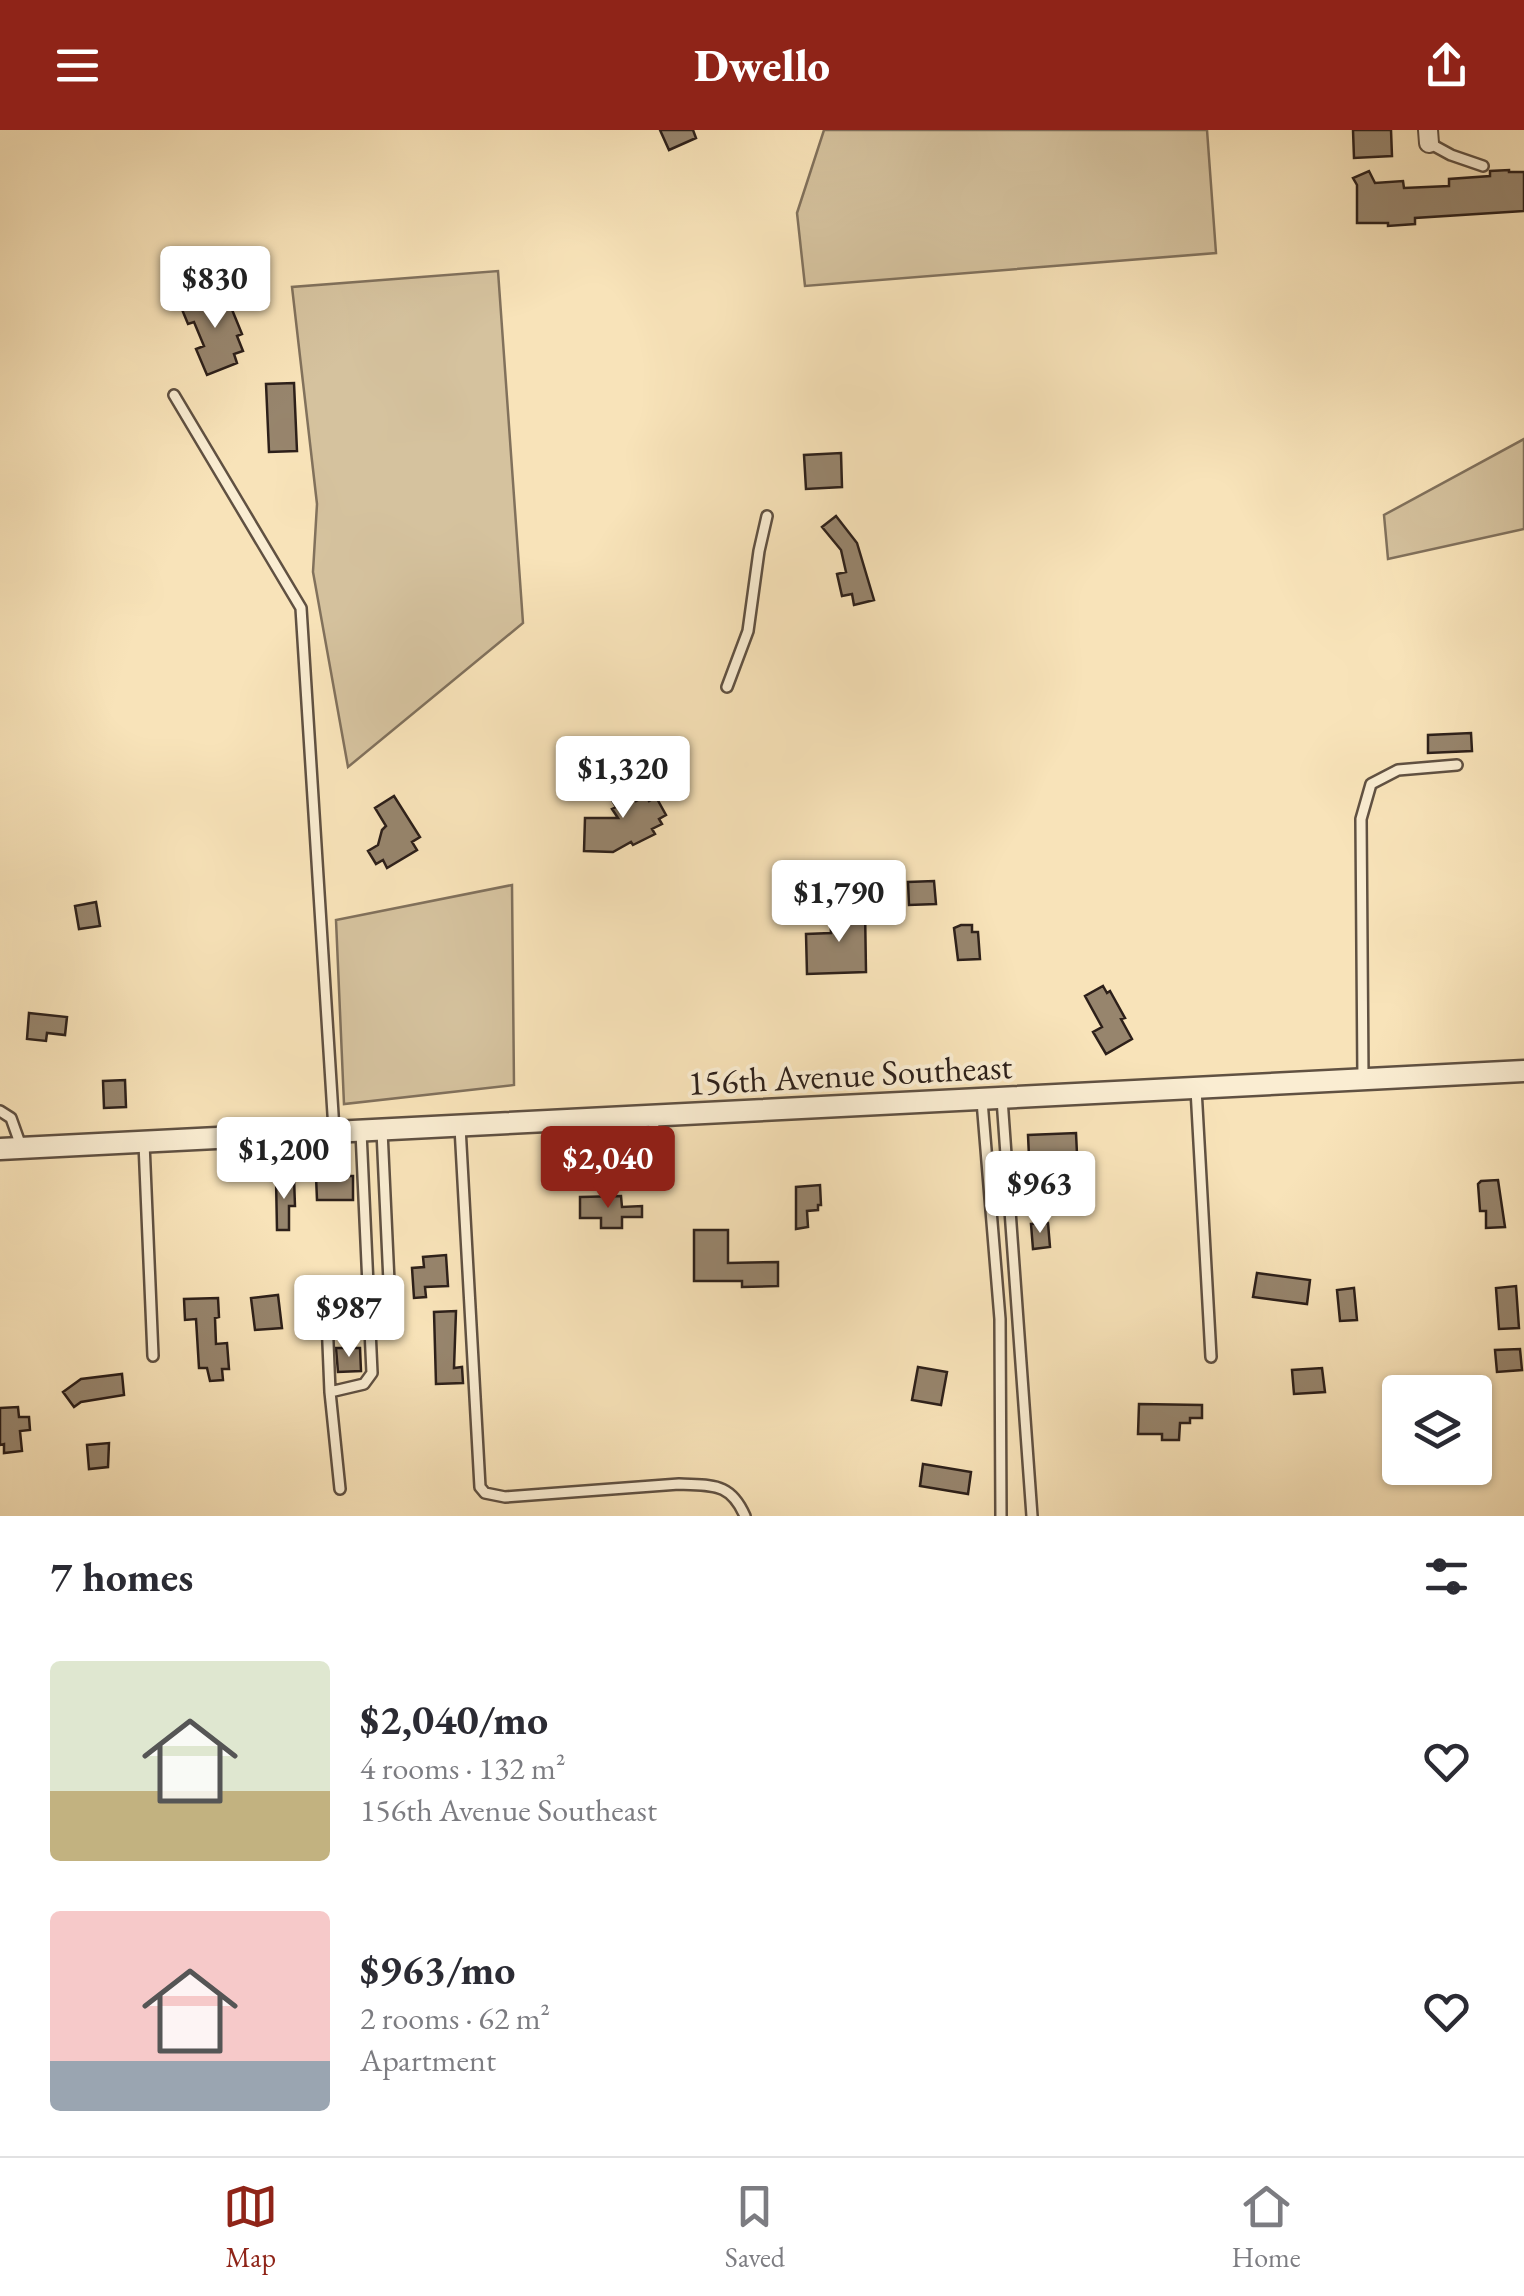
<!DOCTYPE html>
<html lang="en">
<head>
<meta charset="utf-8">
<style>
  :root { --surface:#fff; --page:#f2f2f3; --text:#2b2b33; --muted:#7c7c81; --line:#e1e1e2; --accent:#8f2418 }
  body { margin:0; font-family:"EB Garamond",serif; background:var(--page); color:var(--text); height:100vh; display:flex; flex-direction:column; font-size:38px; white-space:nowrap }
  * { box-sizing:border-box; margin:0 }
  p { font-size:32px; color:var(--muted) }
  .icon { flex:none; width:55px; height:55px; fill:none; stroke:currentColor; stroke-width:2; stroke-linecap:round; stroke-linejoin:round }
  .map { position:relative; height:1386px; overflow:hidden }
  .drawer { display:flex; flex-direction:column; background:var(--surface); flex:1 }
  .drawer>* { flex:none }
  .controls { position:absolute; left:1382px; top:1245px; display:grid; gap:20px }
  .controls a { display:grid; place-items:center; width:110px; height:110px; border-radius:10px; background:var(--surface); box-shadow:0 2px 8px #0004; font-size:50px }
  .price { position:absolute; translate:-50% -85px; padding:0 22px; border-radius:10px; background:#fff; color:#222; font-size:32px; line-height:65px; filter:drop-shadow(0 2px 5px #0008) }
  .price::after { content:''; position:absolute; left:50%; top:60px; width:30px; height:22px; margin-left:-15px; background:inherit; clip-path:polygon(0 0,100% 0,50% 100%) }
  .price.current { background:var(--accent); color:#fff }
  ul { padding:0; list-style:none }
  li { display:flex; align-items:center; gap:30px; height:250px; padding:0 50px }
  li span { display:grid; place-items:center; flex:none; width:280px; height:200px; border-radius:10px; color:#555 }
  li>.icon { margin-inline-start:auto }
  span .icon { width:120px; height:120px; fill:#fffc; stroke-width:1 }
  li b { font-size:42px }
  h2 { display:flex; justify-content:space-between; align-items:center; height:120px; padding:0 50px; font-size:42px }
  header { display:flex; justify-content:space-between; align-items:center; height:130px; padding:0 50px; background:var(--accent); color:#fff; font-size:45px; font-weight:800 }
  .dock { display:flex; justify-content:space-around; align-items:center; height:140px; border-top:2px solid var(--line); background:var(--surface); font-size:28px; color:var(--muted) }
  .dock a { display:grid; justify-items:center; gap:5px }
  .dock .current { color:var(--accent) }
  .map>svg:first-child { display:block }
  .green { fill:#d5c29e; stroke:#81715c; stroke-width:2.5 }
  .building { fill:#97856d; stroke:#2d201a; stroke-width:2.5 }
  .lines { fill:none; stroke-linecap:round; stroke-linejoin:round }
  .service-casing { stroke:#605142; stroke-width:14 }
  .minor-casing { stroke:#605142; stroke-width:22 }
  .tertiary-casing { stroke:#605142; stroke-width:25 }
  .service { stroke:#faedd2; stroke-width:9 }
  .minor { stroke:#faedd2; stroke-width:18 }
  .tertiary { stroke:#faedd2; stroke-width:20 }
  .labels { text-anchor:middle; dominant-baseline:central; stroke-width:8; stroke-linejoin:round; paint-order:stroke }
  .street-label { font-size:35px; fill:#2d201a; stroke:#faedd2 }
</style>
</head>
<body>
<header><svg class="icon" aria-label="menu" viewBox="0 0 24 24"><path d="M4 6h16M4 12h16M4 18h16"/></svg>Dwello<svg class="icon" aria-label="share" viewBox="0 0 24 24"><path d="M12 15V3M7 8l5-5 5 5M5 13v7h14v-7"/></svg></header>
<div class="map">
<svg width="1524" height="1386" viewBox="0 0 1524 1386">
  <rect width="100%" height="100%" fill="#f8e3b9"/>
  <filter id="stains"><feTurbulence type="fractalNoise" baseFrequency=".002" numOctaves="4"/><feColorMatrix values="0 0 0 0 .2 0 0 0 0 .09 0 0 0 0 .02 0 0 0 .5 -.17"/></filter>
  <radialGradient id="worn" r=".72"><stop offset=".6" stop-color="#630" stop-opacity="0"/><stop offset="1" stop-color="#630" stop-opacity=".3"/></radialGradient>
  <path class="green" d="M824 0H1207L1216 123 805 156 797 83Z
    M498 141 523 493 348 637 313 442 317 374 292 157Z
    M1524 309V399L1388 429 1384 385Z
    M512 755 514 955 344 974 336 790Z"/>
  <path class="building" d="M660 0H693L696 8 669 20Z
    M1353 0H1391L1392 26 1354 28Z
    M1509 40V42H1524V81L1415 88V94L1388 96V93H1357V55L1353 48 1369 41 1375 53 1403 51 1404 58 1449 56V49L1490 46V41Z
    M224 160 242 204 237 206 243 221 234 224 237 233 207 245 196 219 204 216 194 192 188 194 181 177Z
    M294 253 297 321 269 322 266 254Z
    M841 323 842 357 806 359 804 325Z
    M836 386 857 413 874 470 854 475 852 464 842 466 837 444 846 442 841 420 822 397Z
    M1471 603 1472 621 1428 623V605Z
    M618 645 631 668 634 667 636 671 646 666 649 671 656 667 666 685 659 689 662 694 652 699 655 704 633 715 631 712 613 722 584 721 585 688H618L612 679 616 677 602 653Z
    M394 666 420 707 412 712 417 720 387 738 383 730 376 734 368 721 378 715 382 700 386 696 375 678Z
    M934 751 936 774 909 775 908 752Z
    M96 772 100 796 79 799 75 776Z
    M865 778 866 842 807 844 806 804 831 803 830 779Z
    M961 795H972V802H978L980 829 958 830 954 798Z
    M1103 856 1107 863 1110 861 1125 888 1121 889 1132 909 1106 924 1093 902 1102 897 1085 866Z
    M29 883 67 887 65 905 47 903 46 911 27 909Z
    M125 950 126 977 104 978 103 951Z
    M1076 1003 1077 1024 1029 1027 1028 1005Z
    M316 1046H353V1070H317Z
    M276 1048H294L295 1076H289V1100H277Z
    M1498 1050 1505 1097 1486 1098V1081H1480L1478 1054 1481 1051Z
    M820 1055 821 1075H818V1080L807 1081 808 1097 796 1099V1057Z
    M621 1066 622 1077 642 1076V1087H622V1098H601V1088H580V1067Z
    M1048 1093 1050 1117 1033 1119 1031 1094Z
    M694 1100H728V1133L778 1132V1156L742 1157V1151H694Z
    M446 1125 448 1156 425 1157 426 1167 414 1168 412 1138 424 1137 423 1127Z
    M1257 1143 1310 1150 1307 1174 1253 1167Z
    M1516 1156 1519 1198 1499 1199 1496 1158Z
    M1354 1158 1357 1190 1340 1191 1337 1160Z
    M278 1165 282 1198 255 1200 251 1168Z
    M218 1168 219 1187 215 1188 216 1214 227 1213 229 1239H222L223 1250 210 1251 207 1238H199L196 1189 185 1190 184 1169Z
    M456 1181 454 1238 462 1237 463 1253 436 1254 434 1182Z
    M336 1218H360L361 1241 338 1242Z
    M1520 1219 1522 1240 1497 1242 1495 1220Z
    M918 1237 947 1242 941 1275 912 1270Z
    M1322 1238 1325 1262 1294 1264 1292 1240Z
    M122 1244 124 1265 81 1272 74 1277 63 1262 81 1249Z
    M1139 1274 1202 1275V1288H1190V1293H1180L1179 1310H1162V1304H1138Z
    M18 1277 19 1287H29L30 1300 20 1301 22 1321 4 1323V1314L0 1315V1278Z
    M109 1313 108 1337 89 1339 87 1315Z
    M923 1334 971 1342 968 1364 920 1356Z"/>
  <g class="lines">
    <g class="service-casing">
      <path id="service" d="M1429 13 1451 25 1483 36
        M174 265 301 478 334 1000
        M727 557 748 501 759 421 767 386
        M1363 948 1361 689 1371 654 1398 640 1457 635
        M1196 959 1211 1227
        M1002 969 1032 1386
        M982 971 1000 1189 1001 1386
        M0 981 11 988 21 1016
        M581 991C582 1031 590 1058 637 1049 649 1030 654 1010 654 987
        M460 997 480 1357 485 1363 505 1367 679 1354C713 1356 730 1352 745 1386
        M382 1001 391 1195
        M144 1013 153 1226
        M330 1262 327 1189 342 1172 369 1170
        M340 1359 330 1262 364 1254 372 1243 361 1002"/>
    </g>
    <g class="minor-casing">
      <path id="minor" d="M1428 0 1429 13"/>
    </g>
    <g class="tertiary-casing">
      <path id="tertiary" d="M0 1019 1524 941"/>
    </g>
    <use href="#service" class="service"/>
    <use href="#minor" class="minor"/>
    <use href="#tertiary" class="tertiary"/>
  </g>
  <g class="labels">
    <g class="street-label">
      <text transform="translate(850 944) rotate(-3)">156th Avenue Southeast</text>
    </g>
  </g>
  <rect width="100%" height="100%" filter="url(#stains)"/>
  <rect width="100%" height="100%" fill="url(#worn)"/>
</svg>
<div class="controls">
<a><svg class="icon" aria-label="layers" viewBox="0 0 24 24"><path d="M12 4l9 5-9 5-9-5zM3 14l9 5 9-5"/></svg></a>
</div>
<b class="price" style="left:215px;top:201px">$830</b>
<b class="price" style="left:623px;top:691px">$1,320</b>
<b class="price" style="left:839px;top:815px">$1,790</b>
<b class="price" style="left:284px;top:1072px">$1,200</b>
<b class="price current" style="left:608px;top:1081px">$2,040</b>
<b class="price" style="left:1040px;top:1106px">$963</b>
<b class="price" style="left:349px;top:1230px">$987</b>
</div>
<section class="drawer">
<h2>7 homes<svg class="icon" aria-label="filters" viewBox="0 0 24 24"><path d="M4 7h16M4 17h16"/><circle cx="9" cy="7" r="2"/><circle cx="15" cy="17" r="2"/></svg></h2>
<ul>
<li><span style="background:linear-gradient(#dfe7d0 65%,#c2b280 0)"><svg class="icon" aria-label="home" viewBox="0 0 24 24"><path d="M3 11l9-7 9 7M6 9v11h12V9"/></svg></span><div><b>$2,040/mo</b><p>4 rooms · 132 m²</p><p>156th Avenue Southeast</p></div><svg class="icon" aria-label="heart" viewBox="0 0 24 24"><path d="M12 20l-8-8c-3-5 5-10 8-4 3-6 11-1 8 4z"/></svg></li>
<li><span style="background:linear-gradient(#f6c9c9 75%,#9aa5b1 0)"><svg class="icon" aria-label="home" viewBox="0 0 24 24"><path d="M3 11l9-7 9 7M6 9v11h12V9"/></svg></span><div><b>$963/mo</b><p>2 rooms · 62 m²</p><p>Apartment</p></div><svg class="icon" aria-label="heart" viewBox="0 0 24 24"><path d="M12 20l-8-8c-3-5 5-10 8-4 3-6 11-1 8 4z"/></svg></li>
</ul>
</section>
<nav class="dock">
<a class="current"><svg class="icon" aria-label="map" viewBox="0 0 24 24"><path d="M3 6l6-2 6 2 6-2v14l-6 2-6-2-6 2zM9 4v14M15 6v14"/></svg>Map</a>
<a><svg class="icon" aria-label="saved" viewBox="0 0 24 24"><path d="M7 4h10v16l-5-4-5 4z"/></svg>Saved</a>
<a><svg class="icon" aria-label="home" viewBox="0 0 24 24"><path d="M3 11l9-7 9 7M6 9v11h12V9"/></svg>Home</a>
</nav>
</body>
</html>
